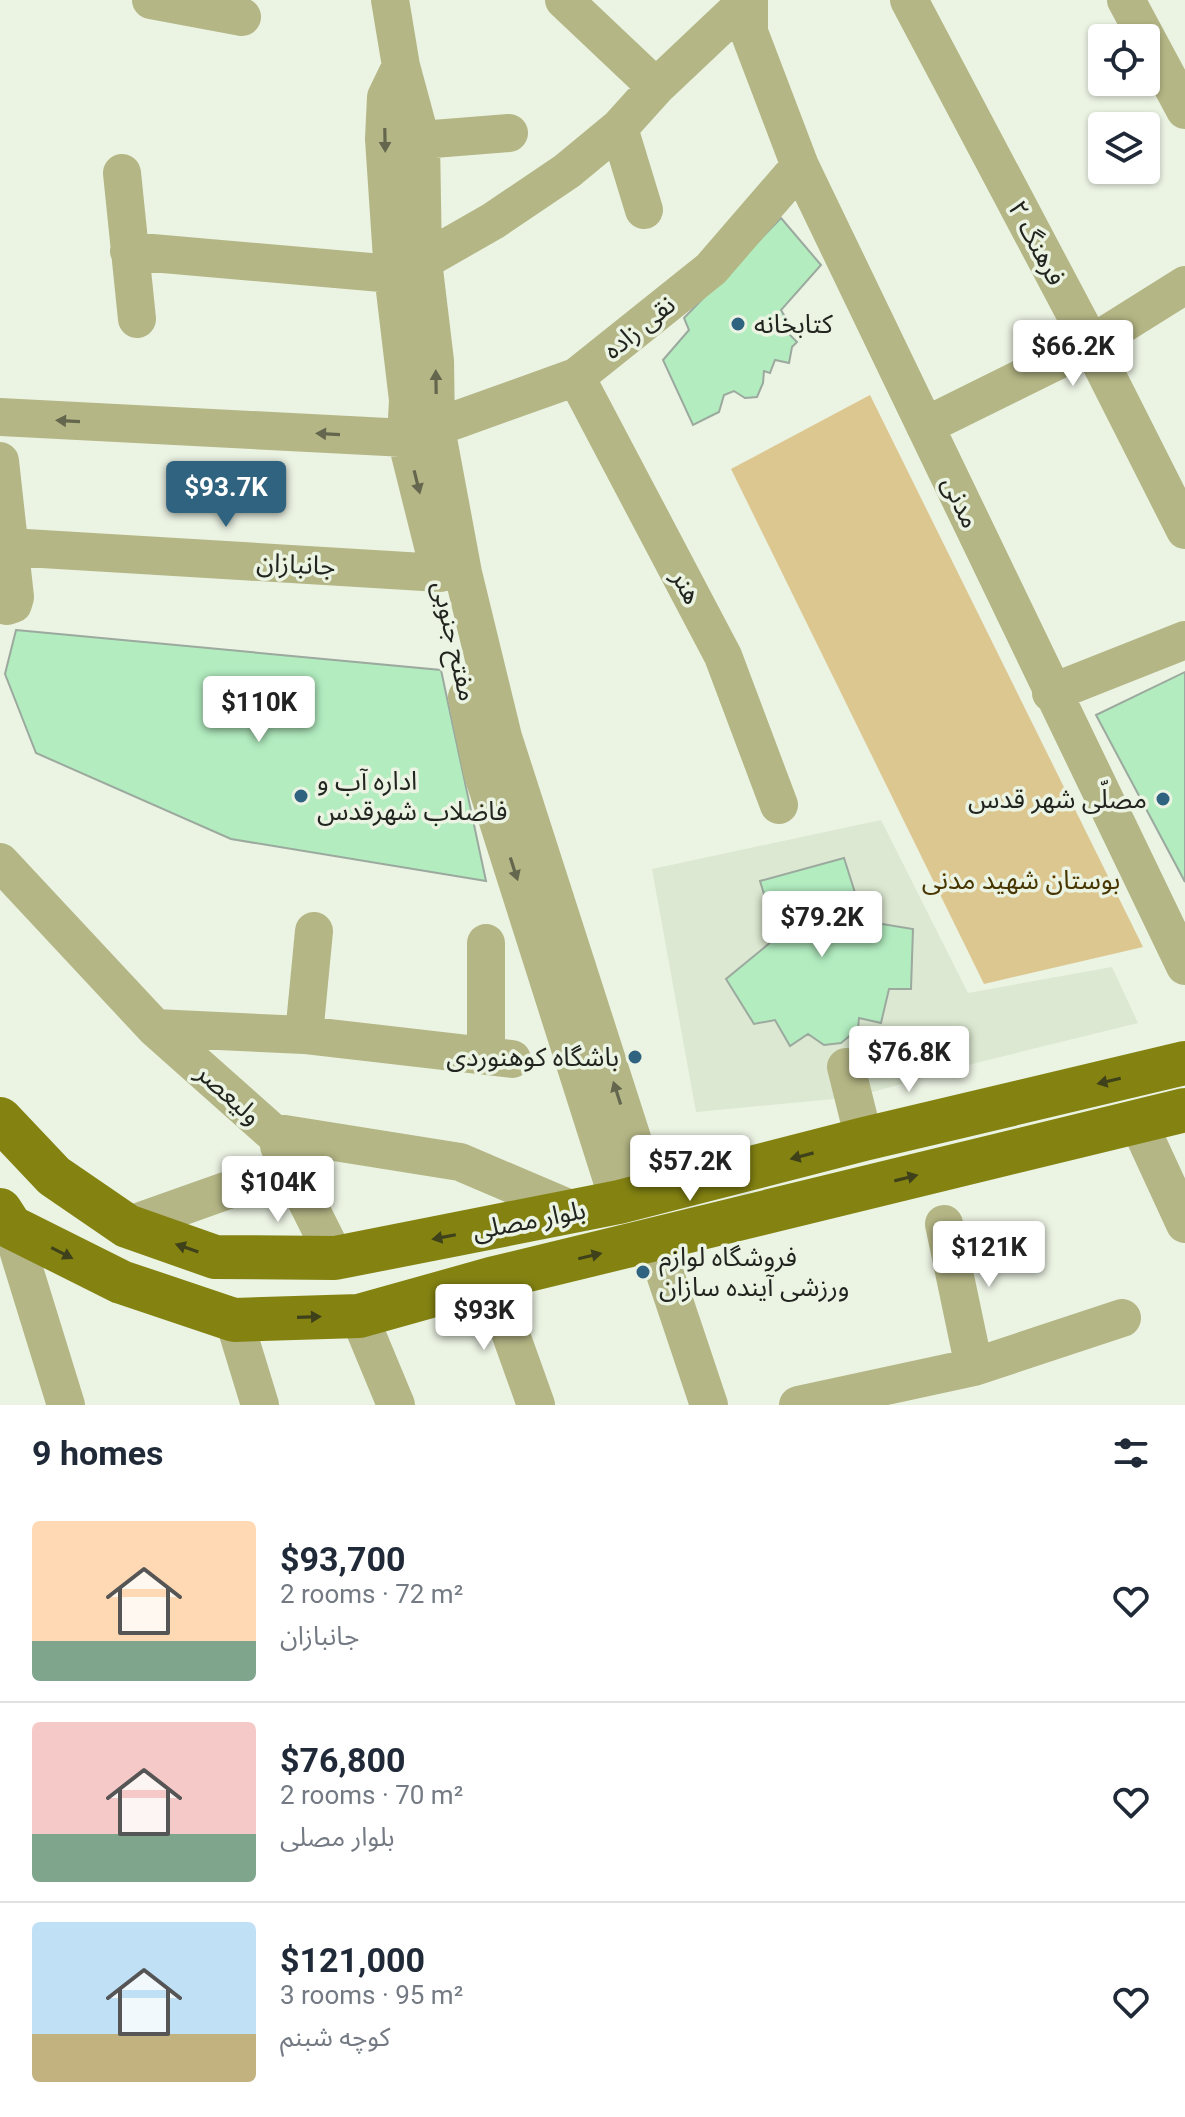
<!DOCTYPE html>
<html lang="en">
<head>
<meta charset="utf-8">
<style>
  :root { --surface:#fff; --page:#f2f2f3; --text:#1f2937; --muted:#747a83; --line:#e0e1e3; --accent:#2f6380 }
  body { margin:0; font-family:Roboto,"Noto Sans Arabic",sans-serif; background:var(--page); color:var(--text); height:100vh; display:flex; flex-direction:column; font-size:30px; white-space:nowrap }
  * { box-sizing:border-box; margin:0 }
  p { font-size:26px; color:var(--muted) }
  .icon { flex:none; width:44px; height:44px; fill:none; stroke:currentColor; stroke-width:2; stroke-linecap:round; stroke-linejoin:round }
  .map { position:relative; height:1405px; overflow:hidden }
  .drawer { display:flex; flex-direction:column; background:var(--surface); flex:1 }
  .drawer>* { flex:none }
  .controls { position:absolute; left:1088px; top:24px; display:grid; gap:16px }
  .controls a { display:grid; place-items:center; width:72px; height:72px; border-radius:8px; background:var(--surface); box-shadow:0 2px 6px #0004; font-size:40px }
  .price { position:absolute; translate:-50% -68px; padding:0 18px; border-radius:8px; background:#fff; color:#222; font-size:26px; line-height:52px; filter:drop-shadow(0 2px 4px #0008) }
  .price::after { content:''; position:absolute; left:50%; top:48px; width:24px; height:18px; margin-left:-12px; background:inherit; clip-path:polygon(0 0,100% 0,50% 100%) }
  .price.current { background:var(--accent); color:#fff }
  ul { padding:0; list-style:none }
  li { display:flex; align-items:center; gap:24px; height:200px; padding:0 32px }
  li+li { border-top:2px solid var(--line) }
  li span { display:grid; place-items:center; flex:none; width:224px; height:160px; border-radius:8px; color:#555 }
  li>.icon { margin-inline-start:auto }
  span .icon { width:96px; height:96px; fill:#fffc; stroke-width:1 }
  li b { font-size:34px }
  h2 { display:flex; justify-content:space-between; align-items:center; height:96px; padding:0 32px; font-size:34px }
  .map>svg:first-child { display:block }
  .built { fill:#dce8d1 }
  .green { fill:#ddc791 }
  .building { fill:#b2ecbf; stroke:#9ba99e; stroke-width:2 }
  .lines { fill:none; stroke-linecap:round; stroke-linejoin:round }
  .minor { stroke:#b4b685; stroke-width:38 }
  .major { stroke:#848312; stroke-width:44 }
  .oneway { fill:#64664d }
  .oneway2 { fill:#3f411b }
  .poi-dot { fill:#2f6380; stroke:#ebf3e3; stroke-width:3 }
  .labels { text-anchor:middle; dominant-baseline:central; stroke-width:7; stroke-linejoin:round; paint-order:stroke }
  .street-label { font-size:26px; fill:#22251f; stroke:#ebf3e3 }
  .poi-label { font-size:26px; fill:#22251f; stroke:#ebf3e3; text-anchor:start }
  .park-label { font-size:26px; fill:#473601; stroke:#ebf3e3 }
</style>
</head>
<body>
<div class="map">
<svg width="1185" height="1405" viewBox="0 0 1185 1405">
  <rect width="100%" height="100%" fill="#ebf3e3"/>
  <path class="built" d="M881 820 968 993 1112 967 1138 1023 976 1063 855 1097 696 1112 652 869Z"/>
  <path class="green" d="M870 395 1143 947 984 984 731 469Z"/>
  <path class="building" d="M781 218 821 265 781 310 792 329 790 335 797 342 792 347 789 363 775 360 770 373 764 371 763 383 757 397 745 398 734 391 724 395 719 412 693 425 663 360 689 330 684 318Z
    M16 630 441 670 486 881 231 839 36 753 5 674Z
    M1185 672V882L1096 715Z
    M844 858 864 921 913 929 911 989H889L881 1023 859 1018 858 1029 841 1043 824 1045 808 1034 790 1046 775 1020 754 1024 726 979 777 937 760 881Z"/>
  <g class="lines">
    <path class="minor" d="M151 0 242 17
      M390 0 401 66 421 140 423 261 435 361 436 428 463 573 503 737 650 1194
      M564 0 656 87
      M749 0V32L800 166 1185 966
      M909 0 1091 344 1185 530
      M1126 0 1185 110
      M401 66 386 97 384 139 393 274 408 400 406 438 439 570
      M619 128 644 210
      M421 140 509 133
      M122 173 137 319
      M129 251 393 274
      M423 261 493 221 567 171 619 128 656 87 748 0
      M576 377 723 656 779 805
      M0 417 406 438 576 377 711 269 800 166
      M925 426 1091 344 1185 285
      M0 461 15 597 13 604 7 606 0 603
      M9 547 440 573
      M1051 693 1185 640
      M467 697 482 771 619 1202
      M0 862 155 1028 272 1132 460 1162 575 1211
      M486 943V1056
      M155 1028 304 1035 512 1059
      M304 1035 314 931
      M846 1067 864 1139
      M1138 1122 1185 1224
      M279 1146 335 1258
      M944 1224 974 1367
      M127 1226 290 1168
      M11 1227 66 1405
      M654 1241 709 1405
      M491 1279 536 1405
      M359 1316 396 1405
      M234 1320 260 1405
      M798 1405 974 1367 1122 1318"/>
    <path class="major" d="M0 1119 54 1176 127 1226 215 1257 335 1258 619 1202 864 1139 1185 1063
      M0 1210 11 1227 121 1282 234 1320 359 1316 491 1279 1185 1110"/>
  </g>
  <defs><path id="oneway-solid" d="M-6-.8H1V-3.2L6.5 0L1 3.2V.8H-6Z" transform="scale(2)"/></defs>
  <g class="oneway">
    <use href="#oneway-solid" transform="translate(385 140) rotate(89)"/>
    <use href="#oneway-solid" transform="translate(436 382) rotate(-91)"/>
    <use href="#oneway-solid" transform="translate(68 421) rotate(-177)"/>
    <use href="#oneway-solid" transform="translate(328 434) rotate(-177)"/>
    <use href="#oneway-solid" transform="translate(417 482) rotate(76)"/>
    <use href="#oneway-solid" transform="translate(514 869) rotate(72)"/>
    <use href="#oneway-solid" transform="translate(617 1093) rotate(-108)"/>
  </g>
  <g class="oneway2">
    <use href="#oneway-solid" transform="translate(1109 1081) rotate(167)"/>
    <use href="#oneway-solid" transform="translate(802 1156) rotate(165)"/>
    <use href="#oneway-solid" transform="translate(906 1178) rotate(-14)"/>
    <use href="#oneway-solid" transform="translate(444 1237) rotate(169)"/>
    <use href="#oneway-solid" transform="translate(187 1248) rotate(-161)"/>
    <use href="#oneway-solid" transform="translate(62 1253) rotate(27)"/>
    <use href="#oneway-solid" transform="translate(590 1256) rotate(-13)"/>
    <use href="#oneway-solid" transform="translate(309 1317) rotate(-2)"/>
  </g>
  <g class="poi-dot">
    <circle cx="738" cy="324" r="8"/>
    <circle cx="301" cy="796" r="8"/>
    <circle cx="1163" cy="799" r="8"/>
    <circle cx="635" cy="1057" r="8"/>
    <circle cx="643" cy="1272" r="8"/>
  </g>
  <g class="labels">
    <g class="street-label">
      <text transform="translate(1037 243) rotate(62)">فرهنگ ۲</text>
      <text transform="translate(639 327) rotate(-39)">نقی زاده</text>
      <text transform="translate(961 502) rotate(65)">مدنی</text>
      <text transform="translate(296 564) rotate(3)">جانبازان</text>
      <text transform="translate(687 587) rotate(62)">هنر</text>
      <text transform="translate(455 641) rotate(77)">مفتح جنوبی</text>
      <text transform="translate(229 1094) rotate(42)">ولیعصر</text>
      <text transform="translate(529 1220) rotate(-11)">بلوار مصلی</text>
    </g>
    <g class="poi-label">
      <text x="754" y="324">کتابخانه</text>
      <text x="317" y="781">اداره آب و<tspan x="317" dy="30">فاضلاب شهرقدس</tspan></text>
      <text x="1147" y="799" text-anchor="end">مصلّی شهر قدس</text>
      <text x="619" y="1057" text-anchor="end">باشگاه کوهنوردی</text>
      <text x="659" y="1257">فروشگاه لوازم<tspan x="659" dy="30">ورزشی آینده سازان</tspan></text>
    </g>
    <g class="park-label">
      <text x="1021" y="880">بوستان شهید مدنی</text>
    </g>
  </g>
</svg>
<div class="controls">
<a><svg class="icon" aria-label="locate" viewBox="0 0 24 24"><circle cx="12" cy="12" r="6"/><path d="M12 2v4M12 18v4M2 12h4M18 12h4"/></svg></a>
<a><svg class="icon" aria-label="layers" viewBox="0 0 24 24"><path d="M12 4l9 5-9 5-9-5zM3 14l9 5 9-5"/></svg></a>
</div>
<b class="price" style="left:1073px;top:388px">$66.2K</b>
<b class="price current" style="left:226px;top:529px">$93.7K</b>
<b class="price" style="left:259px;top:744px">$110K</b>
<b class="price" style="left:822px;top:959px">$79.2K</b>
<b class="price" style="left:909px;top:1094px">$76.8K</b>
<b class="price" style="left:690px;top:1203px">$57.2K</b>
<b class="price" style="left:278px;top:1224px">$104K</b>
<b class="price" style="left:989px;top:1289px">$121K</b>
<b class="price" style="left:484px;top:1352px">$93K</b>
</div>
<section class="drawer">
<h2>9 homes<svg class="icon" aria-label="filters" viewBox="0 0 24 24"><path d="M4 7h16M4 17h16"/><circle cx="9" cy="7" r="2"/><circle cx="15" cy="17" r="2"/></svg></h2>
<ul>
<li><span style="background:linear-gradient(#ffd9b3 75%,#7fa58c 0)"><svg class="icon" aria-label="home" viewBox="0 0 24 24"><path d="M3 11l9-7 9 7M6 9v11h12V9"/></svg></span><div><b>$93,700</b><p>2 rooms · 72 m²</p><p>جانبازان</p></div><svg class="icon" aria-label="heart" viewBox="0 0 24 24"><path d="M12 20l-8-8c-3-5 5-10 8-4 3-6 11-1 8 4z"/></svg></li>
<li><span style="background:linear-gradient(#f6c9c9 70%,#7fa58c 0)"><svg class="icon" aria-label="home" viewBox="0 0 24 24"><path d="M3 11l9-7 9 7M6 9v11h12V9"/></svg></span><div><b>$76,800</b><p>2 rooms · 70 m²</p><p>بلوار مصلی</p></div><svg class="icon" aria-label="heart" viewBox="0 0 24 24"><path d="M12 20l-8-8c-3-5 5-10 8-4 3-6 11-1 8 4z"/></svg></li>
<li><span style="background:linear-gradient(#bfe0f5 70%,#c2b280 0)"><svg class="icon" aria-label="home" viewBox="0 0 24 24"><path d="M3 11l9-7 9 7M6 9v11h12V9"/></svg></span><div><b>$121,000</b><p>3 rooms · 95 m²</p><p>کوچه شبنم</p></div><svg class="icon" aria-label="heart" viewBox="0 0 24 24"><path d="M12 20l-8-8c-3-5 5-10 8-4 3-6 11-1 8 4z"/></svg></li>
</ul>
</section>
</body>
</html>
